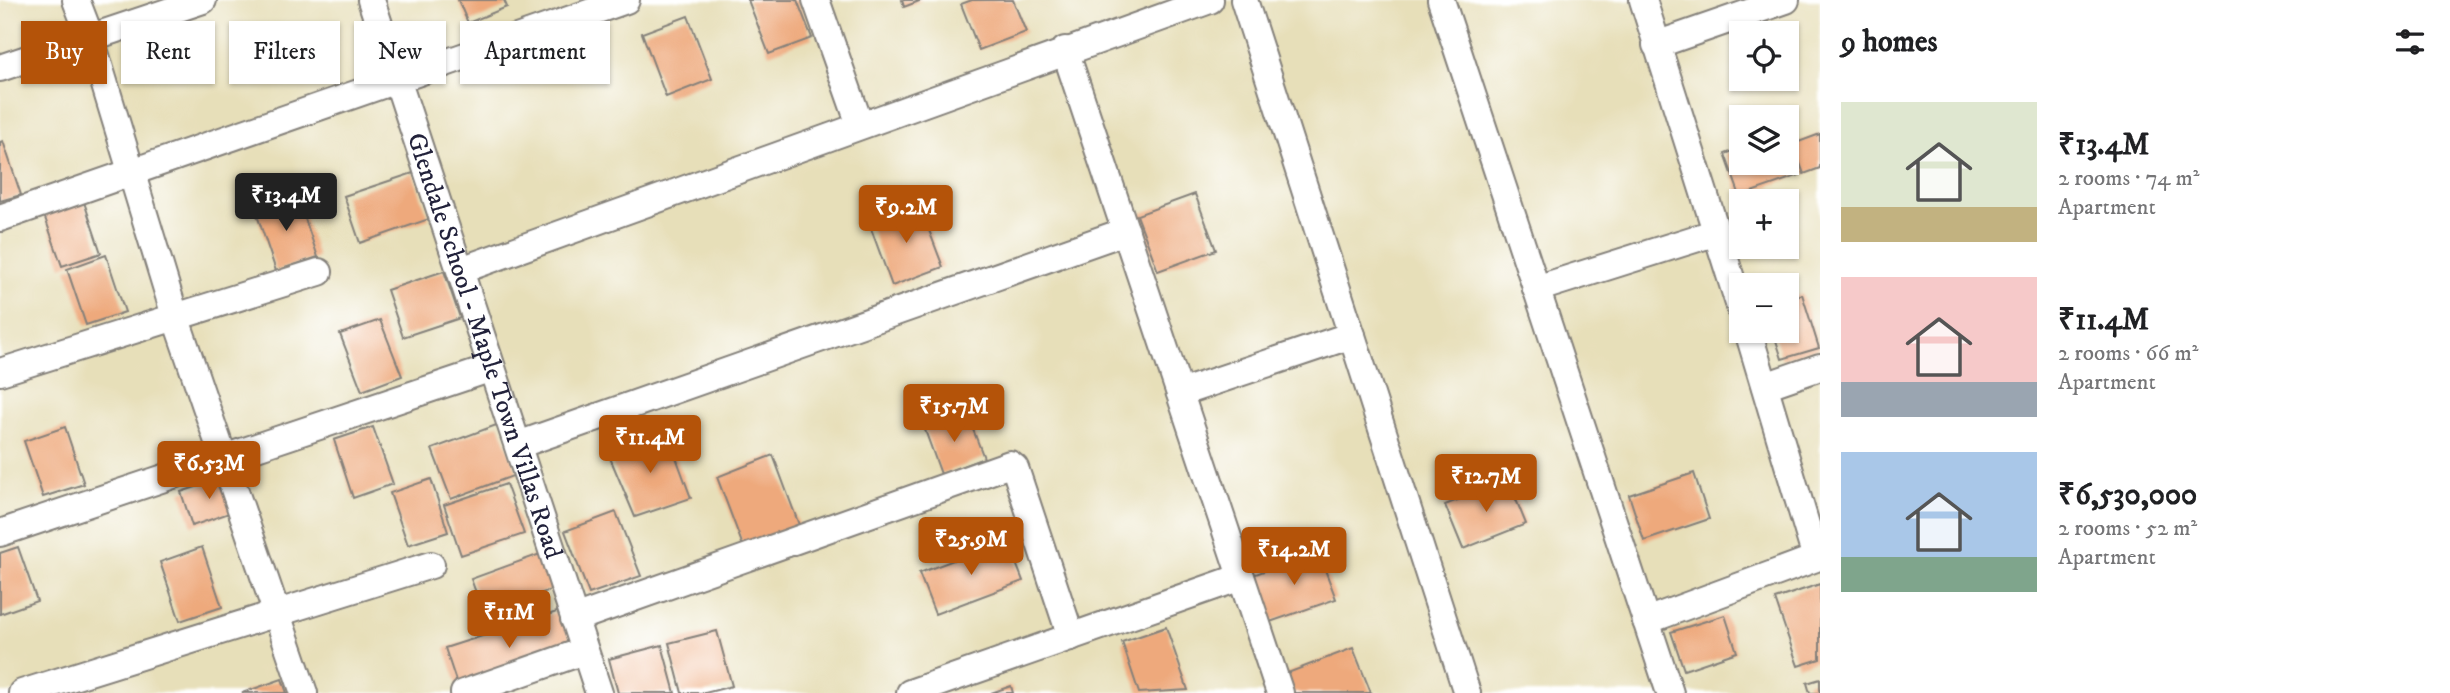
<!DOCTYPE html>
<html lang="en">
<head>
<meta charset="utf-8">
<style>
  :root { --surface:#fff; --page:#f2f2f2; --text:#202124; --muted:#757577; --accent:#b45309 }
  body { margin:0; font-family:"IM FELL DW Pica",serif; background:var(--page); color:var(--text); height:100vh; display:flex; flex-direction:column; font-size:26px; white-space:nowrap }
  * { box-sizing:border-box; margin:0 }
  p { font-size:23px; color:var(--muted) }
  .icon { flex:none; width:38px; height:38px; fill:none; stroke:currentColor; stroke-width:2; stroke-linecap:round; stroke-linejoin:round }
  .map { position:relative; flex:1; overflow:hidden }
  .drawer { display:flex; flex-direction:column; background:var(--surface); width:630px }
  .drawer>* { flex:none }
  .top-card { position:absolute; left:21px; top:21px; width:665px; height:63px; display:flex; gap:14px }
  .fabs { position:absolute; left:1729px; top:21px; display:grid; gap:14px }
  .fabs a { display:grid; place-items:center; width:70px; height:70px; border-radius:0px; background:var(--surface); box-shadow:0 2px 5px #0004; font-size:35px }
  .price { position:absolute; translate:-50% -60px; padding:0 16px; border-radius:7px; background:var(--accent); color:#fff; font-size:23px; line-height:46px; filter:drop-shadow(0 2px 4px #0008) }
  .price::after { content:''; position:absolute; left:50%; top:42px; width:21px; height:16px; margin-left:-10px; background:inherit; clip-path:polygon(0 0,100% 0,50% 100%) }
  .price.active { background:#222; color:#fff }
  ul { padding:0; list-style:none }
  li { display:flex; align-items:center; gap:21px; height:175px; padding:0 21px }
  li span { display:grid; place-items:center; flex:none; width:196px; height:140px; border-radius:0px; color:#555 }
  li>.icon { margin-inline-start:auto }
  span .icon { width:84px; height:84px; fill:#fffc; stroke-width:1 }
  li b { font-size:30px }
  h2 { display:flex; justify-content:space-between; align-items:center; height:84px; padding:0 21px; font-size:30px }
  .tag { padding:0 24px; border-radius:0px; background:var(--surface); box-shadow:0 2px 5px #0004; font-size:24px; line-height:63px }
  .tag.active { background:var(--accent); color:#fff }
  main { display:flex; flex:1; min-height:0 }
  .map>svg:first-child { display:block }
  .building { fill:#eea97c }
  .lines { fill:none; stroke-linecap:round; stroke-linejoin:round }
  .minor-casing { stroke:#84807a; stroke-width:30 }
  .minor { stroke:#fff; stroke-width:26 }
  .labels { text-anchor:middle; dominant-baseline:central; stroke-width:5; stroke-linejoin:round; paint-order:stroke }
  .street-label { font-size:26px; fill:#22223b; stroke:#fff }
</style>
</head>
<body>
<main>
<div class="map">
<svg width="1820" height="693" viewBox="0 0 1820 693">
  <rect width="100%" height="100%" fill="#fff"/>
  <filter id="ink" filterUnits="userSpaceOnUse"><feTurbulence type="fractalNoise" baseFrequency=".0143" numOctaves="2"/><feDisplacementMap in="SourceGraphic" scale="14" xChannelSelector="R" yChannelSelector="G"/><feConvolveMatrix kernelMatrix="1 2 1 2 8 2 1 2 1" color-interpolation-filters="sRGB"/></filter>
  <filter id="wash" filterUnits="userSpaceOnUse"><feTurbulence type="fractalNoise" baseFrequency=".00686" numOctaves="4" result="noise"/><feDisplacementMap in="SourceGraphic" scale="28" xChannelSelector="R" yChannelSelector="G"/><feGaussianBlur stdDeviation="1.57" result="paint"/><feColorMatrix in="noise" values="0 0 0 0 0 0 0 0 0 0 0 0 0 0 0 0 0 1.4 0 .05"/><feComposite in="paint" operator="in"/></filter>
  <g filter="url(#wash)">
    <rect width="100%" height="100%" fill="#e7dfb9"/>
    <g id="blocks">
      <path class="building" d="M458 0H504L507 7 468 23Z
        M748 0H797L812 38 769 54Z
        M902 0H922L904 7Z
        M972 0H1013L1026 32 979 50 961 4Z
        M688 16 712 79 666 97 642 33Z
        M1820 134V168L1804 174 1793 144Z
        M1787 138 1800 175 1740 196 1725 154 1741 148V163H1787Z
        M3 141 21 195 0 201V142Z
        M413 173 429 219 360 243 344 196Z
        M1195 194 1216 250 1158 271 1137 215Z
        M297 195 318 257 276 271 255 209Z
        M84 202 101 253 62 266 44 215Z
        M919 204 943 267 892 286 869 223Z
        M106 255 125 312 86 325 67 269Z
        M444 271 460 318 403 337 387 290Z
        M1802 294 1819 348 1782 359 1773 331H1787V299Z
        M380 320 402 376 362 391 340 334Z
        M967 414 984 458 941 474 925 430Z
        M499 424 518 474 451 499 432 449Z
        M65 427 84 484 43 497 24 441Z
        M373 427 393 484 353 498 334 440Z
        M667 433 691 498 635 517 608 453Z
        M773 455 799 525 743 546 717 477Z
        M1694 473 1709 519 1644 541 1629 495Z
        M226 477 238 510 192 526 181 492Z
        M431 479 448 532 408 545 390 493Z
        M1508 480 1526 524 1463 549 1445 505Z
        M506 484 524 534 461 555 444 505Z
        M616 512 641 576 589 594 565 531Z
        M1007 540 1023 581 935 614 919 573Z
        M18 547 37 601 0 614V553Z
        M202 547 222 607 180 621 160 562Z
        M1318 551 1336 599 1270 622 1253 575Z
        M543 553 556 588 484 614 471 579Z
        M1820 584V659L1798 666 1775 599Z
        M560 611 574 650 459 690 445 648Z
        M1725 615 1737 652 1684 670 1671 632Z
        M1166 627 1188 690 1139 693 1122 642Z
        M717 631 732 686 705 693H682L669 643Z
        M662 645 675 693H618L609 659Z
        M1353 648 1371 693H1293L1285 674Z
        M282 679 287 693H242Z
        M1820 679V693H1810L1807 683Z
        M1011 686 1013 693H991Z"/>
    </g>
  </g>
  <g filter="url(#ink)">
    <use href="#blocks" fill-opacity="0" stroke="#84807a" stroke-width="2"/>
    <g class="lines">
      <g class="minor-casing">
        <g id="minor">
          <path d="M76 0 91 39 175 316 304 693"/>
          <path id="s1" d="M371 0 599 693"/>
          <path d="M816 0 860 125"/>
          <path d="M1244 0 1467 693"/>
          <path d="M1441 0 1670 693"/>
          <path d="M1643 0 1741 310"/>
          <path d="M1656 45 1786 0"/>
          <path d="M1065 50 1280 693"/>
          <path d="M0 68 203 0"/>
          <path d="M0 218 626 0"/>
          <path d="M461 270 1210 0"/>
          <path d="M1536 289 1717 232"/>
          <path d="M0 372 319 272"/>
          <path d="M1765 386 1820 367"/>
          <path d="M1180 393 1352 335"/>
          <path d="M518 445 1126 231"/>
          <path d="M0 533 492 368"/>
          <path d="M574 619 1010 464 1015 468 1071 637"/>
          <path d="M1646 621 1816 558 1748 331"/>
          <path d="M22 693 431 565"/>
          <path d="M464 693 584 651"/>
          <path d="M910 693 1241 577"/>
        </g>
      </g>
      <use href="#minor" class="minor"/>
    </g>
  </g>
  <g class="labels">
    <g class="street-label">
      <text stroke="none"><textPath href="#s1" startOffset="364">Glendale School - Maple Town Villas Road</textPath></text>
    </g>
  </g>
</svg>
<div class="fabs">
<a><svg class="icon" aria-label="locate" viewBox="0 0 24 24"><circle cx="12" cy="12" r="6"/><path d="M12 2v4M12 18v4M2 12h4M18 12h4"/></svg></a>
<a><svg class="icon" aria-label="layers" viewBox="0 0 24 24"><path d="M12 4l9 5-9 5-9-5zM3 14l9 5 9-5"/></svg></a>
<a>+</a>
<a>−</a>
</div>
<b class="price active" style="left:286px;top:233px">₹13.4M</b>
<b class="price" style="left:906px;top:245px">₹9.2M</b>
<b class="price" style="left:954px;top:444px">₹15.7M</b>
<b class="price" style="left:650px;top:475px">₹11.4M</b>
<b class="price" style="left:209px;top:501px">₹6.53M</b>
<b class="price" style="left:1486px;top:514px">₹12.7M</b>
<b class="price" style="left:971px;top:577px">₹25.9M</b>
<b class="price" style="left:1294px;top:587px">₹14.2M</b>
<b class="price" style="left:509px;top:650px">₹11M</b>
<div class="top-card">
<a class="tag active">Buy</a>
<a class="tag">Rent</a>
<a class="tag">Filters</a>
<a class="tag">New</a>
<a class="tag">Apartment</a>
</div>
</div>
<section class="drawer">
<h2>9 homes<svg class="icon" aria-label="filters" viewBox="0 0 24 24"><path d="M4 7h16M4 17h16"/><circle cx="9" cy="7" r="2"/><circle cx="15" cy="17" r="2"/></svg></h2>
<ul>
<li><span style="background:linear-gradient(#dfe7d0 75%,#c2b280 0)"><svg class="icon" aria-label="home" viewBox="0 0 24 24"><path d="M3 11l9-7 9 7M6 9v11h12V9"/></svg></span><div><b>₹13.4M</b><p>2 rooms · 74 m²</p><p>Apartment</p></div></li>
<li><span style="background:linear-gradient(#f6c9c9 75%,#9aa5b1 0)"><svg class="icon" aria-label="home" viewBox="0 0 24 24"><path d="M3 11l9-7 9 7M6 9v11h12V9"/></svg></span><div><b>₹11.4M</b><p>2 rooms · 66 m²</p><p>Apartment</p></div></li>
<li><span style="background:linear-gradient(#a9c7e8 75%,#7fa58c 0)"><svg class="icon" aria-label="home" viewBox="0 0 24 24"><path d="M3 11l9-7 9 7M6 9v11h12V9"/></svg></span><div><b>₹6,530,000</b><p>2 rooms · 52 m²</p><p>Apartment</p></div></li>
</ul>
</section>
</main>
</body>
</html>
